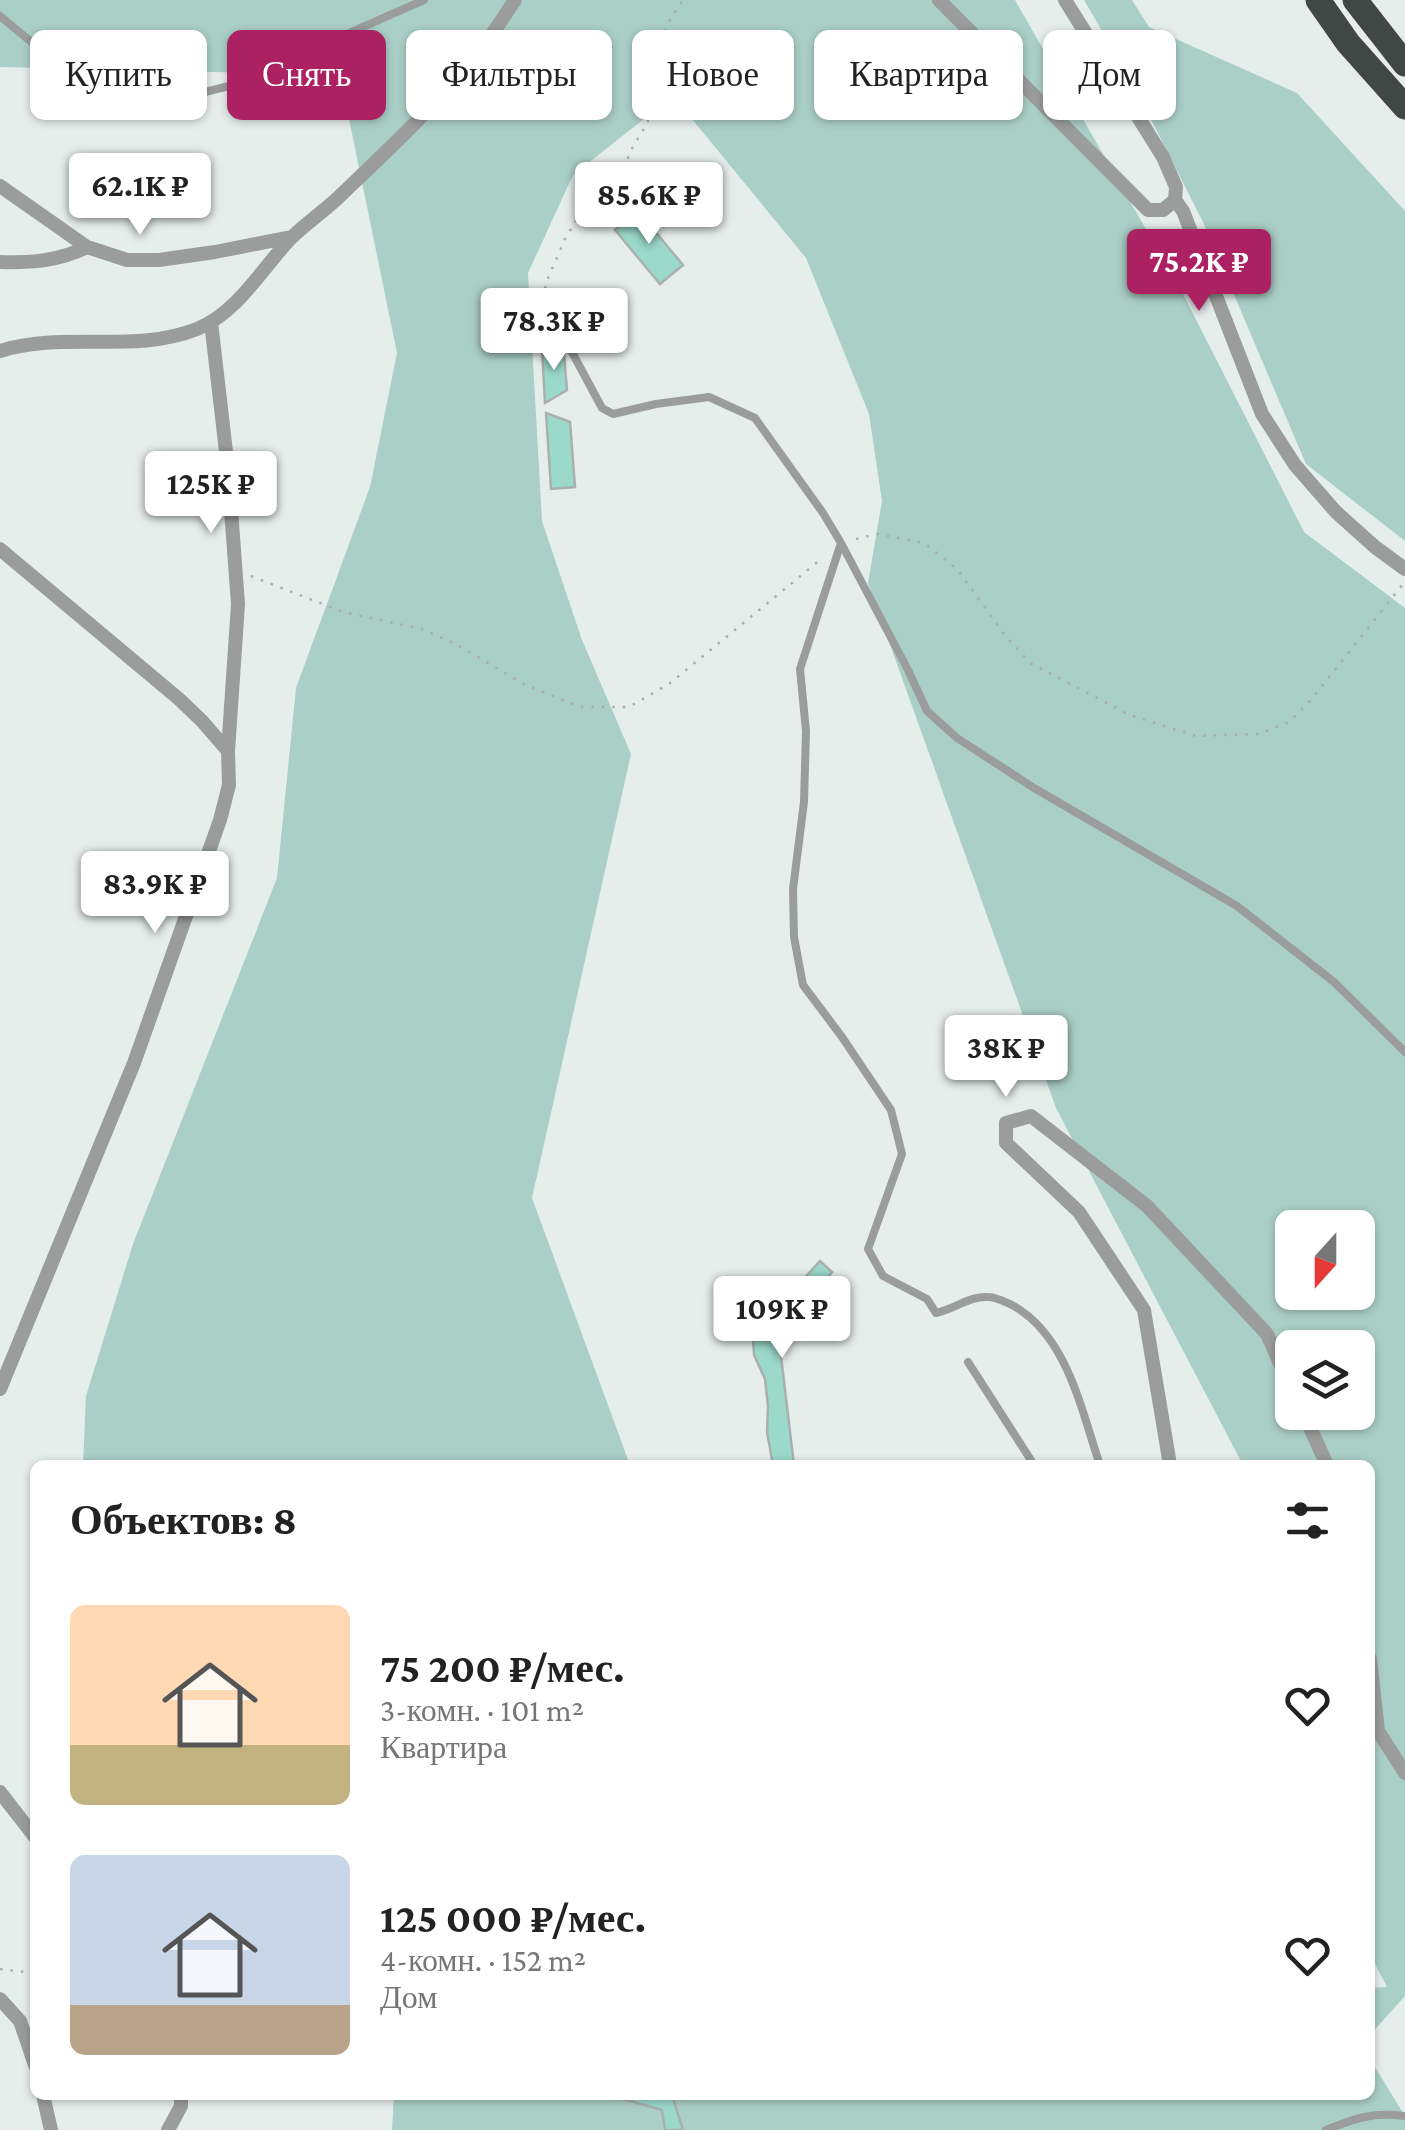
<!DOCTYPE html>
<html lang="ru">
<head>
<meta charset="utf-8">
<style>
  :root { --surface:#fff; --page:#f2f2f2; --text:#222; --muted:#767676; --accent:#ab2162 }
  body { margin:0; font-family:"Crimson Pro",serif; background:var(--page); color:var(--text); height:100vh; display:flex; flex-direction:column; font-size:38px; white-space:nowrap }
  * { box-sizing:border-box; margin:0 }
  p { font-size:32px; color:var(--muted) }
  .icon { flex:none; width:55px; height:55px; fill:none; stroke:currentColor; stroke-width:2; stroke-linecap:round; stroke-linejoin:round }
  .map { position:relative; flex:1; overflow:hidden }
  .drawer { position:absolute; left:30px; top:1460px; width:1345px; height:640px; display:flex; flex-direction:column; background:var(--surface); border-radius:15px; box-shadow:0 2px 8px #0004 }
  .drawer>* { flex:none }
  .banner { position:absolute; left:30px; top:30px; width:1345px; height:90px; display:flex; gap:20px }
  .needle { width:65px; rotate:201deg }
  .fabs { position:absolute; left:1275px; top:1210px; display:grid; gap:20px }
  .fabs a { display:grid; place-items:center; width:100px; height:100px; border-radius:15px; background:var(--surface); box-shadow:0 2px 8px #0004; font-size:50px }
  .price { position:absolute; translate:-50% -85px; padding:0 22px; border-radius:10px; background:#fff; color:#222; font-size:32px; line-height:65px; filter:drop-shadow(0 2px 5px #0008) }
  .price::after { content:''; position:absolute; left:50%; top:60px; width:30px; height:22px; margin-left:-15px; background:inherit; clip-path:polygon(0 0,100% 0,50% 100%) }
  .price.current { background:var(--accent); color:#fff }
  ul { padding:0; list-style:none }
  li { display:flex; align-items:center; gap:30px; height:250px; padding:0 40px }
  li span { display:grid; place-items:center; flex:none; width:280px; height:200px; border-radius:15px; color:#555 }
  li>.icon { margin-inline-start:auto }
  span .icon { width:120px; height:120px; fill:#fffc; stroke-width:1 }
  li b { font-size:42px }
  h2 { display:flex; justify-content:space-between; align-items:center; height:120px; padding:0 40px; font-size:42px }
  .pill { padding:0 35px; border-radius:15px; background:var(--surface); box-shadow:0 2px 8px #0004; font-size:35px; line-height:90px }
  .pill.current { background:var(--accent); color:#fff }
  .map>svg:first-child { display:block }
  .green { fill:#aacfc6; fill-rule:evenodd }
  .building { fill:#9bdacb; stroke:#a9b0ae; stroke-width:2.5 }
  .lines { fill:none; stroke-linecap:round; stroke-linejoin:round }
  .path { stroke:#a9afae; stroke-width:2.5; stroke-dasharray:2.5 8; stroke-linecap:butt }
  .lane { stroke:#9a9d9c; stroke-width:8 }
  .street { stroke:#9a9d9c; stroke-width:14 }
  .highway { stroke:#414745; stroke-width:25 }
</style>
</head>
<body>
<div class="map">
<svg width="1405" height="2130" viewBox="0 0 1405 2130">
  <rect width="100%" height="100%" fill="#e6eeec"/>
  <path class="green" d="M0 0H1015L1184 296 1304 532 1405 608V1996L1370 2035V1988L1387 1987 1370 1954V1465H1243L1056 1108 868 583 882 501 869 414 806 258 673 96 573 175 528 273 542 521 582 640 631 754 532 1198 630 1465H83L86 1396 133 1244 277 878 296 688 370 487 397 353 340 75 0 67ZM1292 1228H1358V1292H1292ZM1292 1348H1358V1412H1292Z
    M1084 0H1132L1149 27 1297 93 1405 211V541L1306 464 1203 222 1133 84Z
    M1370 2059 1405 2116V2130H392L394 2095H1370Z"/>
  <path class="building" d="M638 211 683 265 660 284 615 230Z
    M561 347 564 354 567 390 545 403 542 349Z
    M546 413 570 422 575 487 551 489Z
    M820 1261 832 1272 805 1305 788 1331 781 1356 794 1465H773L767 1432 768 1406 765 1379 754 1355 753 1338 759 1325 769 1314 778 1307Z
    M623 2095H672L683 2130H665L662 2110 623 2099Z"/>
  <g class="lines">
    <path class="path" d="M558 328 549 312 545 285 565 239 587 202 623 171 631 150 648 122 645 90 649 75 668 23 683 0
      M856 539 877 534 924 543 957 569 1004 634 1030 663 1130 715 1196 736 1259 734 1289 722 1311 700 1403 584
      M251 576 343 612 422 629 456 644 524 684 580 707H629L669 684 820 560
      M0 1969 35 1973"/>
    <path class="lane" d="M0 16 64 69 102 93 119 100 131 102 201 93 229 86 424 0
      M566 341 602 408 613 414 656 404 709 397 755 418 823 513 841 543 800 669 806 731 804 802 793 889 794 937 803 985 842 1037 891 1110 902 1154 868 1249 883 1276 927 1299 936 1313C955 1309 969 1296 988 1297 996 1297 1003 1301 1010 1304 1067 1333 1081 1410 1100 1465
      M841 543 908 670 927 711 957 738 1034 788 1237 906 1334 982 1405 1052
      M968 1362 1034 1465
      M1326 2130C1356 2118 1372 2112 1405 2116"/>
    <path class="street" d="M939 0 1148 210H1163L1175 200
      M1065 0 1163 157 1176 187 1175 200 1183 211 1262 414 1295 465 1336 512 1375 547 1405 569
      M0 186 87 247 127 260H159L215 252 291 237
      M0 262C31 263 59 261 87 247
      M211 322 228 469 238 604 228 751
      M0 351C64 331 134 354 197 329 237 313 261 270 290 239 306 223 326 210 342 194 388 150 435 106 475 57 490 39 502 19 515 0
      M0 549 179 699 202 721 228 751 229 785 220 820 134 1063 0 1389
      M1303 1412 1327 1465
      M1170 1465 1144 1310 1079 1212 1006 1143V1123L1031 1116 1147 1206 1267 1334 1292 1390
      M1370 1659 1378 1731 1405 1773
      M0 1792 35 1837
      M0 1999 20 2021 35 2065
      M43 2095 51 2130
      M168 2130 181 2106V2095"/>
    <path class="highway" d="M1318 0 1348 43 1405 107
      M1355 0 1405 64"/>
  </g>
</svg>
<div class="fabs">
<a><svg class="needle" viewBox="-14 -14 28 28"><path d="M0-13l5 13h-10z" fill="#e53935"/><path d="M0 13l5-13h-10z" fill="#767676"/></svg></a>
<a><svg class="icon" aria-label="layers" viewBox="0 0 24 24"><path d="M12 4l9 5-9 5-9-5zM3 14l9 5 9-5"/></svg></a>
</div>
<b class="price" style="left:140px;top:238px">62.1K ₽</b>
<b class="price" style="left:649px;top:247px">85.6K ₽</b>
<b class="price current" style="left:1199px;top:314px">75.2K ₽</b>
<b class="price" style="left:554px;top:373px">78.3K ₽</b>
<b class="price" style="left:211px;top:536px">125K ₽</b>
<b class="price" style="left:155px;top:936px">83.9K ₽</b>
<b class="price" style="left:1006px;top:1100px">38K ₽</b>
<b class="price" style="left:782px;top:1361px">109K ₽</b>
<div class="banner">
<a class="pill">Купить</a>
<a class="pill current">Снять</a>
<a class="pill">Фильтры</a>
<a class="pill">Новое</a>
<a class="pill">Квартира</a>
<a class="pill">Дом</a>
</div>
<section class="drawer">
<h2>Объектов: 8<svg class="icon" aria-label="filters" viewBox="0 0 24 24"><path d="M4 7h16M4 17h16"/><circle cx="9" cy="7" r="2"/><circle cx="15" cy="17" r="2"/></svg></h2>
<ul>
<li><span style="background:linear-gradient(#ffd9b3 70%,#c2b280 0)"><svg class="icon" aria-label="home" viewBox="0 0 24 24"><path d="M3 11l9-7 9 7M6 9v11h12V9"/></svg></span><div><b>75 200 ₽/мес.</b><p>3-комн. · 101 m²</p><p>Квартира</p></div><svg class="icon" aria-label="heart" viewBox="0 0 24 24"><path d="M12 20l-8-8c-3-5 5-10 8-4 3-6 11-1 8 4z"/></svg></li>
<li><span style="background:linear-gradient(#c9d6e8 75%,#b9a48a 0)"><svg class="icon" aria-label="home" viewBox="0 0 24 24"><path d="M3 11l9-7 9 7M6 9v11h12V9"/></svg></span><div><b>125 000 ₽/мес.</b><p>4-комн. · 152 m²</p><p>Дом</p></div><svg class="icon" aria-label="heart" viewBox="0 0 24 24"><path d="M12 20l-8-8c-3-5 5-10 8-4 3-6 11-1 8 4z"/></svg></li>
</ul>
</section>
</div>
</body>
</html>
